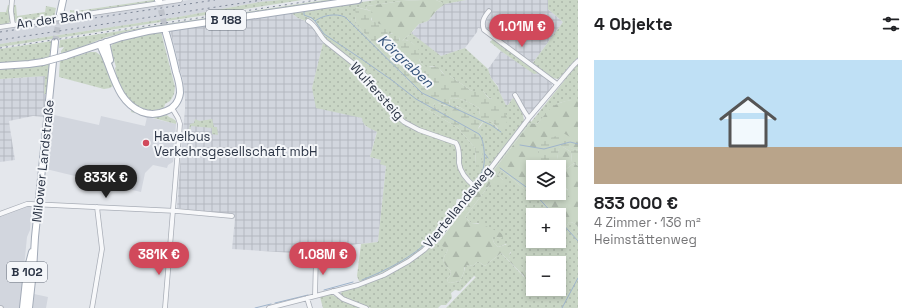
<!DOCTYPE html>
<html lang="de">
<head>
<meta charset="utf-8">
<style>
  :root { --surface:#fff; --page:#f6f6f6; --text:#202124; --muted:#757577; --line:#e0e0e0; --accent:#d1495b }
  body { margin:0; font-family:"Space Grotesk",sans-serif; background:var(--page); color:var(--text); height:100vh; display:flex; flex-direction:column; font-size:15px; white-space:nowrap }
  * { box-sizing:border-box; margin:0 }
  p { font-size:13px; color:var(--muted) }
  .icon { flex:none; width:22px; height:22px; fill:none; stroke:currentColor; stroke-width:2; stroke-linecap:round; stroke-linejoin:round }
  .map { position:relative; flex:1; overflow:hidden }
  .side { display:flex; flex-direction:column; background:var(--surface); width:340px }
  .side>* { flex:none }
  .buttons { position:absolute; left:526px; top:160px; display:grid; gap:8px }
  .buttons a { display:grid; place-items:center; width:40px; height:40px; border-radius:0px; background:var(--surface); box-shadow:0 2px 6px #0003; font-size:20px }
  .price { position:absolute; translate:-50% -34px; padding:0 9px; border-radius:14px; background:var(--accent); color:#fff; font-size:13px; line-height:26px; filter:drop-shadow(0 1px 2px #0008) }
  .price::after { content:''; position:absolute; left:50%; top:24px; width:12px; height:9px; margin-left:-6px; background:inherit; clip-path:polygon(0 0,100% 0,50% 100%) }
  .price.selected { background:#222; color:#fff }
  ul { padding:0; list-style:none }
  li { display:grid; align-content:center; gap:8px; height:212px; padding:0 16px }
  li+li { border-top:1px solid var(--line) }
  li span { display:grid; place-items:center; height:124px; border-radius:0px; color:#555 }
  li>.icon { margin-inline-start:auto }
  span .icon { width:72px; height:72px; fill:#fffc; stroke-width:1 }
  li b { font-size:17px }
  h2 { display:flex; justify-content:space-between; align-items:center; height:48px; padding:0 16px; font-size:17px }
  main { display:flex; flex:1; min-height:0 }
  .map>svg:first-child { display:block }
  .built { fill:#d2d6de }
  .industrial { fill:url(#industrial-grid) }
  .grass { fill:url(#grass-dots); fill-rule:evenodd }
  .forest { fill:url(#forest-firs) }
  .wetland { fill:url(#wetland-marsh); fill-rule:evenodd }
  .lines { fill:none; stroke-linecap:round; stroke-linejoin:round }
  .stream { stroke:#9fb4cc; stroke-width:1 }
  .primary-tunnel { stroke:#bfc3cb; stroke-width:6; stroke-dasharray:6 3; stroke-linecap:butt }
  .minor-casing { stroke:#a9aeb7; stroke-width:5.5 }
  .primary-casing { stroke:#a3abb8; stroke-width:8 }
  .minor { stroke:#f7f8fa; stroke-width:4 }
  .primary { stroke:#fff; stroke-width:6 }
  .rail { stroke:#7d8696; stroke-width:1; stroke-dasharray:2 4; stroke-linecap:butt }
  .primary-bridge-casing { stroke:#a3abb8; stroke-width:8; stroke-linecap:butt }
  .primary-bridge { stroke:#fff; stroke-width:6 }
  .poi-dot { fill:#d1495b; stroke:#f4f6f9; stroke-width:1.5 }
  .labels { text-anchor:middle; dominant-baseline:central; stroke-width:4; stroke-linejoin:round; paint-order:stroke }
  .shield { fill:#f4f6f9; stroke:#676e7b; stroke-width:1 }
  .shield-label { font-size:12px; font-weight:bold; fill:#2b3445 }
  .street-label { font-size:13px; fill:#2b3445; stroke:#f4f6f9 }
  .poi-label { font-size:13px; fill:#2b3445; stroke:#f4f6f9; text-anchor:start }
  .water-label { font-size:14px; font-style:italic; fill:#34527a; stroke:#f4f6f9 }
</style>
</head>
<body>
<main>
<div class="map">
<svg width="578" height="308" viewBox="0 0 578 308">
  <defs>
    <pattern id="industrial-grid" width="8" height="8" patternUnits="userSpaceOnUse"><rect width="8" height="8" fill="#d2d6de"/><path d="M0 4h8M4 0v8" fill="none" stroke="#b4b8c0"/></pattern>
    <pattern id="grass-dots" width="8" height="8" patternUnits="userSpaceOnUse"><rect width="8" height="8" fill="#c9d6c5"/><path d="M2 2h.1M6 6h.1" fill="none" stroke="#adb8ab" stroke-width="1.8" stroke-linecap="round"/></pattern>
    <pattern id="forest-firs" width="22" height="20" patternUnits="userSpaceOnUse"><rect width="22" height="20" fill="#c9d6c5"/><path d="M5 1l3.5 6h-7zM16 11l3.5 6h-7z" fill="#adb8ab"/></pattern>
    <pattern id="wetland-marsh" width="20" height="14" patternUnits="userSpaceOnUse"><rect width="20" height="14" fill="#c9d6c5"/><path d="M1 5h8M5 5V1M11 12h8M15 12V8" fill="none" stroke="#adb8ab"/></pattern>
  </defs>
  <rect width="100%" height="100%" fill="#e4e7ec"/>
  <path class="built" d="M189 0H280L260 2 178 17 0 44V28Z
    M54 115 99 125 101 116 145 126 147 117 176 124 173 162 168 165 167 168 153 165 145 173 141 192 46 169 51 116Z
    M27 206H32L30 230 27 237 20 308H0V216Z
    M34 294 48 297 46 308H33Z"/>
  <path class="industrial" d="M466 0H548V9L563 22 532 64 487 30 478 28 477 32 465 48 441 56 411 34 419 24 428 21 437 10 445 4Z
    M290 12 298 18 308 22 323 43 312 88 362 118 365 126 377 131 370 157 382 160 386 166 378 242 358 244 315 251 310 254 232 249 235 218 232 217V214L177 208 182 139 185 110V98L183 81 170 30Z
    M501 51 534 73H539L552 84V88L530 113 526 112 517 92 508 105H506L499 91 498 86 491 78 488 69Z
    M46 76 44 93 47 94 44 117 33 116 9 121 11 135 15 160 0 162V79Z"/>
  <path class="grass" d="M153 0H154L155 2 70 14V10L77 11Z
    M280 0H302L0 47V44L178 17 260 2Z
    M325 0H336L129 31 104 38 61 55V51L64 47 59 48 60 40Z
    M376 0H422L402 1 367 6 366 8 368 10 356 7V16L355 23 411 84 417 88 425 96V108L458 128 475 148 476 166 478 129 485 120 492 122 498 129 492 99 489 98 483 91H472L450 76H445C442 71 439 67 433 66 428 66 427 70 422 64 415 56 422 50 411 42 407 40 406 40 402 41L411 33 441 56 465 48 488 69 491 78 498 87 499 91 506 105H508L513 98C518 102 524 114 524 121L477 183H474C469 179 463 171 461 164 459 154 464 148 455 140L420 129 401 117 387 105 367 76 323 36 315 22 310 18 306 21 298 18 290 12Z
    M436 0H466L445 4Z
    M548 0H578V58L569 67 560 77 558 79 553 78 532 64 563 22 548 9Z
    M8 5H9L10 22 7 24 0 25V12H6Z
    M13 5H16L17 16 45 12 46 6 56 8 54 17 16 22 14 18Z
    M161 32 175 87 174 94 172 98 170 101 165 104 164 108C149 114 133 108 124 95 118 88 116 77 115 68L116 67 114 60 111 59 110 47 113 44 120 40Z
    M492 40H494L539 73 534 74 501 51 490 42Z
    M52 41 49 58 34 61 0 64V49Z
    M323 43C333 49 352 62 359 71 372 86 380 105 395 117 412 132 433 137 454 144L457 148 458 166 472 186 473 188 462 202 460 199H457L456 202 458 207C451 216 445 226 437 234 416 258 391 270 362 281H359L357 276 361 244 378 242 386 166 380 164 381 160 370 157 377 132C370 128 362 126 362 118L316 108 312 88Z
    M90 52H96L104 58 113 86 110 88 104 89 59 77V75L60 60 74 57Z
    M50 62 47 94H44L45 76 0 79V69L24 67Z
    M578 63V100C555 101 553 106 538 123L536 124 530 123 438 242 448 250C441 260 443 264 451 271L450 276 447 279 448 282 450 283 460 281 464 272 465 266 468 265 473 266 477 262H479L485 266 501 253 524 277 526 270 527 269H530L531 267 529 264 525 268H523L509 257V255L511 253 506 244 498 247C495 245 492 241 493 237H497L501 239 478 223H471L465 217 491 183H501L503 180 498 175 502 170 524 189C535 190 547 207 555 215H533V241H559V219L566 227 569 222C573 222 576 224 578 227V308H446L476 277 474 276 460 291 455 290 451 293 452 298 446 305H441L438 308H371L348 300 342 296 341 294 342 291C383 280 415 265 443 232L530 120 531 122 564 81 565 78ZM533 263H559V289H533Z
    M452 98C461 98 471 103 479 108L480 110 479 115 476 116 457 106 453 109 451 114C444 113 437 110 433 105L435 103H438L445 106 450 103V99Z
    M132 109C144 113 154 118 167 115 169 118 173 118 176 121V124L131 112Z
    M195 119 197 120 200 121 212 119 214 127H217L218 135 212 134V128L191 126 189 138H188L190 124 194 123Z
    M328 294 335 296 341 300 361 308H323L320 297Z"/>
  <path class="forest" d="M422 0H436L445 4 437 10 428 21 419 24 411 33 402 41H400L399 37 392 33 389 34 387 33C384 23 380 26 372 21L371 11 368 10 366 8 367 6 402 1Z
    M572 100H578V149L575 150 568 147V145L570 140 538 150C539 156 539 162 535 167H533V193L528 190 524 189 502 170 498 175 503 180V183H491L465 217 471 223 481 224 501 233 503 236 501 239 497 237H493C492 241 495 245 498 247 505 245 509 242 511 251L509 255V257L513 259 516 258 520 260V265L523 268H525L526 265 529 264 531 265V268L526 270 525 272 527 274 525 277 501 253 485 266 479 262H477L473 266 467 265 464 268V272L460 281 450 283 448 282 447 279 450 276 451 271C443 264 441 260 448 250L438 243 530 123 536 124 538 123C551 108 552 103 572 100Z
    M560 147H563L571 152 572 162H563L557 163V159L559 148Z
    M574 163 578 166V227C576 224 573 222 569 222L566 227 559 219V215H555L536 195 533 193H546L549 196 568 190C563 186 558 181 560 174Z"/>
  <path class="wetland" d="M355 7 371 11 373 13V15L371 19 372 21 385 26 388 34 394 33 398 34 400 41 405 40 410 41 417 47 420 52C420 54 419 56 419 58 419 62 424 67 428 67 432 67 434 66 438 67L445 76H450L472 91H483C488 97 488 100 496 99 504 108 515 123 499 129L492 122 485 120C483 122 478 126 478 130 478 134 479 132 481 136 484 144 483 160 480 168H477L476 166 475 148 458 128 425 108V96L417 88 411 84 355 23 356 16ZM452 98C461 98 471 103 479 108L480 110 479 115C471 115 462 107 454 106L452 107 453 109 451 113C444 113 437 110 433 105L435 103H438L447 106 449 105 450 99Z
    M562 134H565L570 137C571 141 568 143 569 147L575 150 578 149V166L574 163 560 174C558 184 568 187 569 195L567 198 549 196 546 193H559V167H535C538 162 538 158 538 152 539 140 553 137 562 134ZM560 147H563L571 152 572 161V162H563L557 163V159L559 149Z"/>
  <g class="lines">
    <path class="stream" d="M304 12V15L312 18 315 21C323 15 336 13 345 17L422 93 491 125 501 132
      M315 21 324 34 363 60 393 81 416 99 479 134C485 140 486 164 482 172 480 175 477 179 474 182
      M520 145 544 149 570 142 578 144
      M485 154 488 158
      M500 168 533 192
      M534 193 554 215
      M460 201 471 186
      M559 220 578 241
      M362 280C387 270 411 258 431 239 440 229 448 218 456 207
      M324 290 353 282
      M275 303 308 295
      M255 308 271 304
      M562 308 578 278"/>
    <path class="primary-tunnel" d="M159 1 166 32
      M55 42 60 14"/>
    <g class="minor-casing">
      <path id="minor" d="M12 0 11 11 13 25
        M489 11C484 17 481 22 484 30L557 84
        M308 21C316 25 319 35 325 41L354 64 363 73 386 106 404 122 419 130 456 143C460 149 459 156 459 163 460 173 468 181 475 187
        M0 27 180 0
        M515 95C520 103 523 111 529 118
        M0 214 27 204H31L177 211 232 216
        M333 291 343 299 366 308
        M315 296 316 256
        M307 298 310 308
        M0 308H1
        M92 308 102 249 97 207
        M165 308 180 124 178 118 172 108
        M269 308 358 285 384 275 409 261 424 250 442 232 529 118 573 66 578 61"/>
    </g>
    <g class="primary-casing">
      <path id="primary" d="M158 0 159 1
        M60 14 63 0
        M106 42 110 60
        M100 44C102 50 105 55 107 61 115 81 120 103 142 112 150 115 159 114 166 111 174 108 179 101 180 93 180 86 178 78 176 72 173 59 170 46 166 33
        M65 56 122 37 148 31 358 0
        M0 66 29 64 43 62
        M23 308 27 271 32 252
        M29 308 33 271 35 237 55 42"/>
    </g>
    <use href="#minor" class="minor"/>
    <use href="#primary" class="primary"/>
    <path class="rail" d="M0 32 215 0
      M0 40 262 0
      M0 48 317 0"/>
    <g class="primary-bridge-casing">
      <path id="primary-bridge" d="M43 62 65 56"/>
    </g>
    <use href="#primary-bridge" class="primary-bridge"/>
  </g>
  <circle class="poi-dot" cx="146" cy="143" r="4"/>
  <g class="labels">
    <g class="shield">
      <rect x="206" y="10" width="40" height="20" rx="3"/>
      <rect x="7" y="262" width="40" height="20" rx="3"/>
    </g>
    <g class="shield-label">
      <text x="226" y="20">B 188</text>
      <text x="27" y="272">B 102</text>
    </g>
    <g class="street-label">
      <text transform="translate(54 19) rotate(-8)">An der Bahn</text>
      <text transform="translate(377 91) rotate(48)">Wulfersteig</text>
      <text transform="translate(43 161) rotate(-84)">Milower Landstraße</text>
      <text transform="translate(458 207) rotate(-51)">Viertellandsweg</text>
    </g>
    <g class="poi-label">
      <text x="154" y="136">Havelbus<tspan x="154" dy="15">Verkehrsgesellschaft mbH</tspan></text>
    </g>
    <g class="water-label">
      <text transform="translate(406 61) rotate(43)">Körgraben</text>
    </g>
  </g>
</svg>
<div class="buttons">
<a><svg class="icon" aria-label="layers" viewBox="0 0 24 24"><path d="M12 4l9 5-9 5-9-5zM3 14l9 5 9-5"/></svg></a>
<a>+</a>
<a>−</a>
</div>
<b class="price" style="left:522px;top:48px">1.01M €</b>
<b class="price selected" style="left:106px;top:199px">833K €</b>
<b class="price" style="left:159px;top:276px">381K €</b>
<b class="price" style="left:323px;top:276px">1.08M €</b>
</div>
<section class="side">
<h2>4 Objekte<svg class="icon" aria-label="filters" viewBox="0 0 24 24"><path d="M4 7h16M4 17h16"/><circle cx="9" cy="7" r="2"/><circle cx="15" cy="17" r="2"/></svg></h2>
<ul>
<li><span style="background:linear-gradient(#bfe0f5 70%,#b9a48a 0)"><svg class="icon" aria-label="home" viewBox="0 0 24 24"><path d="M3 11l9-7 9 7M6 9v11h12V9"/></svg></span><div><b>833 000 €</b><p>4 Zimmer · 136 m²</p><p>Heimstättenweg</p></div></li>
</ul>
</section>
</main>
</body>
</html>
